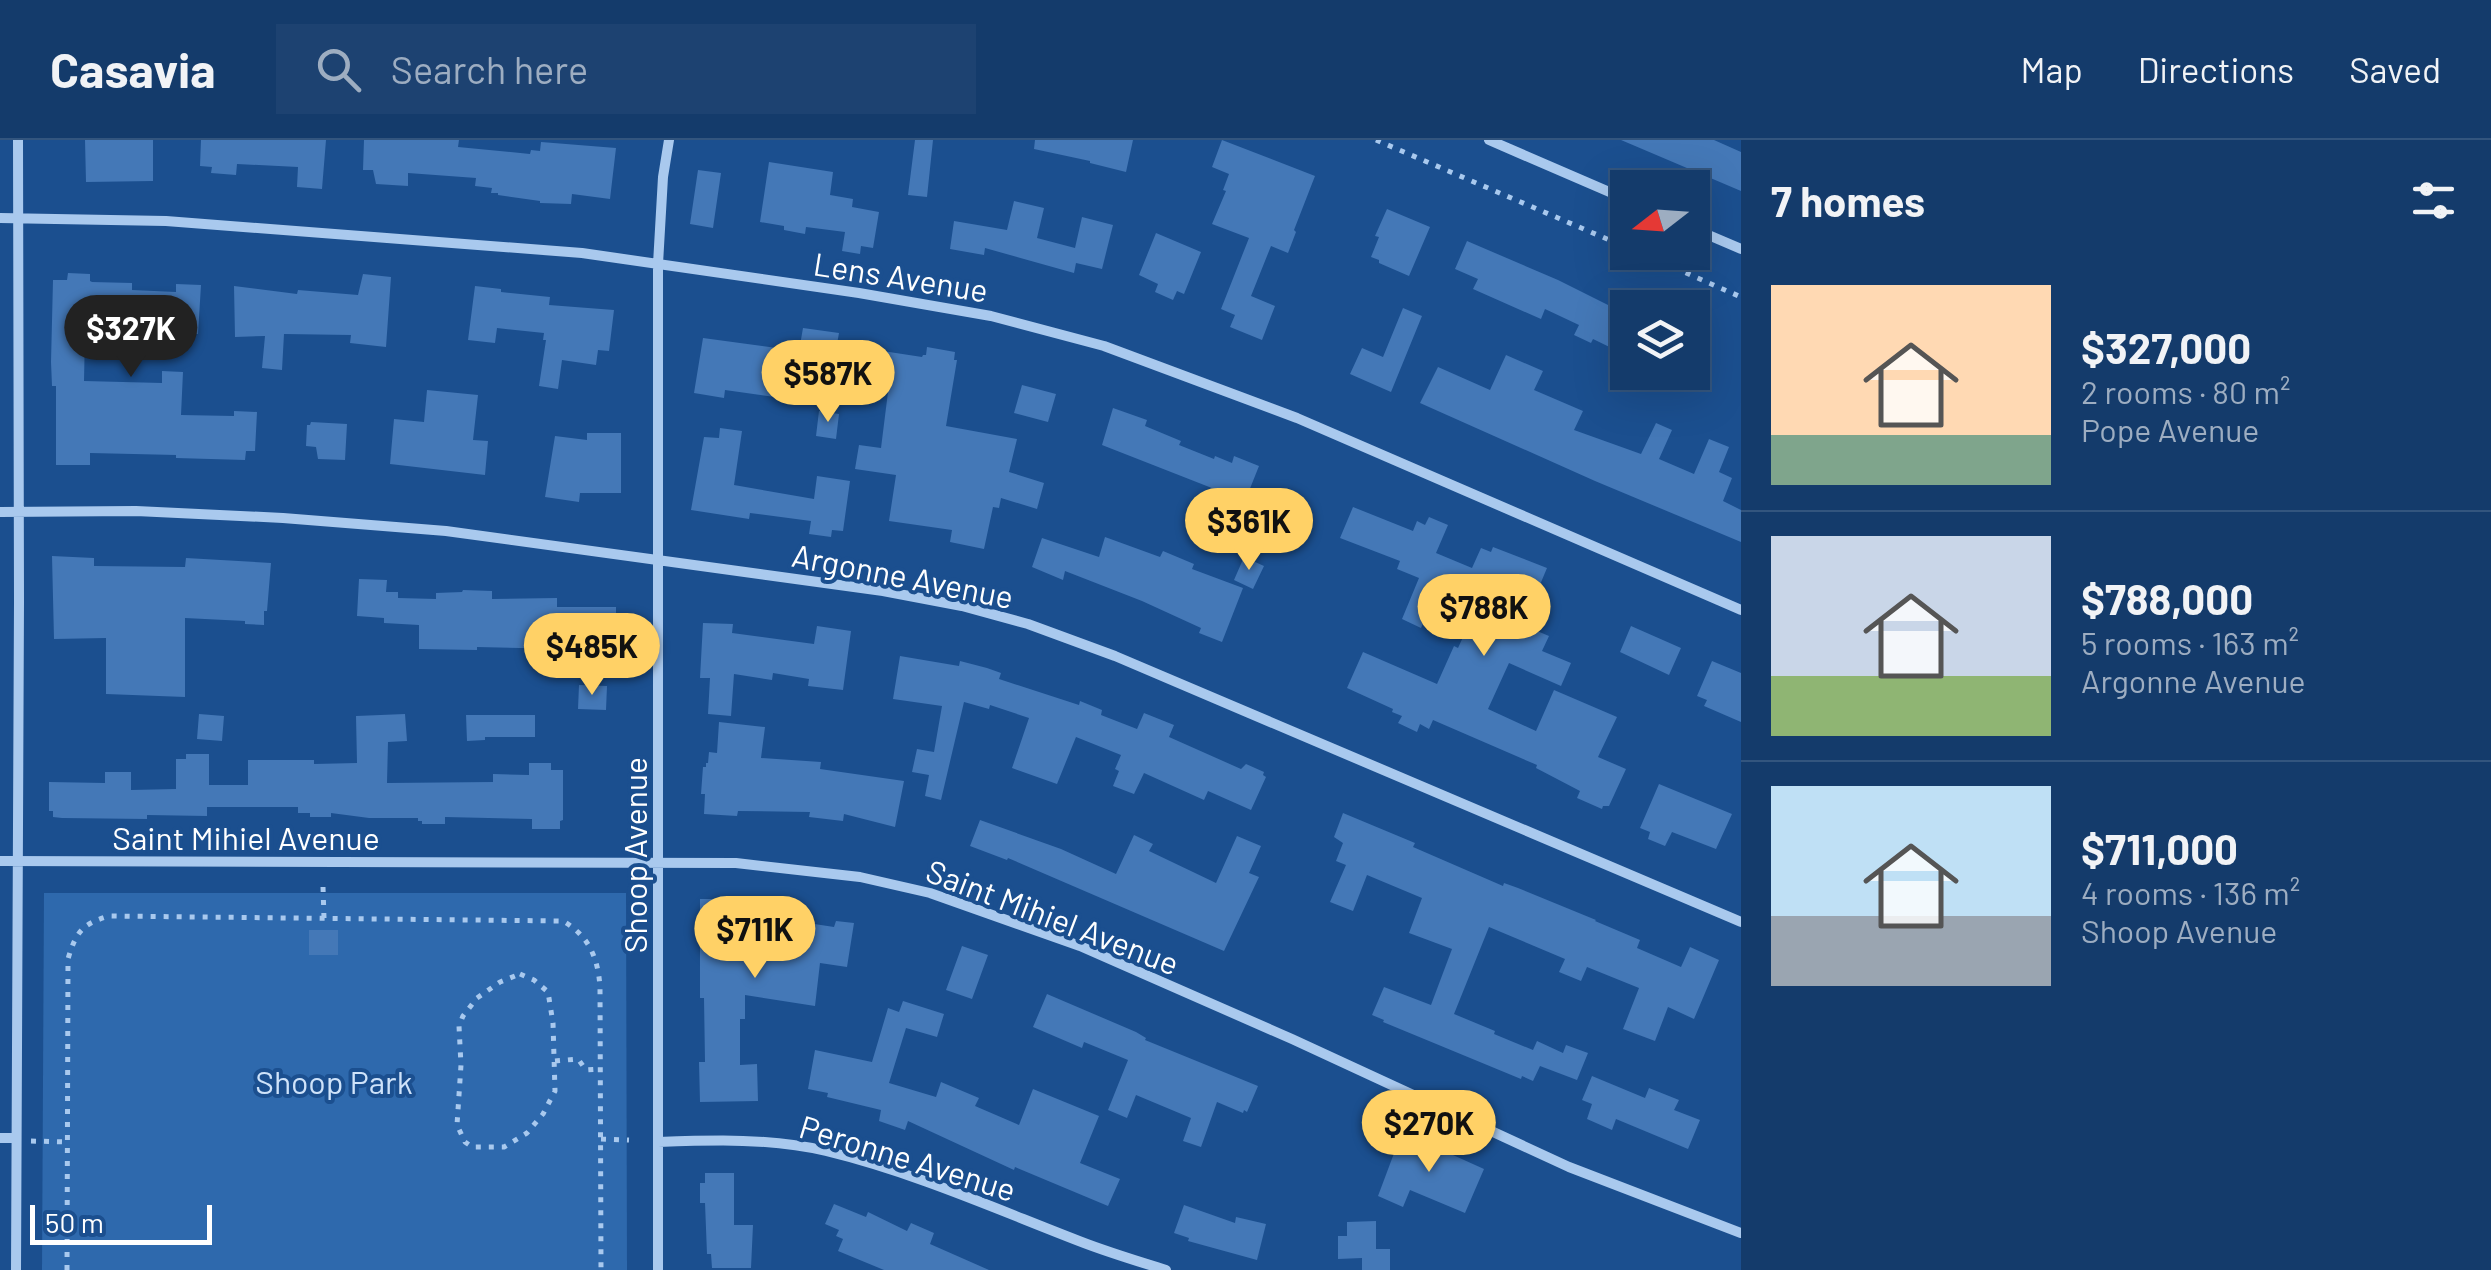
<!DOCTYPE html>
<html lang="en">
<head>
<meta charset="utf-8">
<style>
  :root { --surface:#143b6b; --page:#1d4271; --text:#f1f3f6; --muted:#9dadc1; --line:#33557e; --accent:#ffd166 }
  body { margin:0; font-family:Barlow,sans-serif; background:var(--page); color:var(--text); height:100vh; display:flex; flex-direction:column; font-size:38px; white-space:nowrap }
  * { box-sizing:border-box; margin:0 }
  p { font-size:32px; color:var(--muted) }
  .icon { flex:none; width:55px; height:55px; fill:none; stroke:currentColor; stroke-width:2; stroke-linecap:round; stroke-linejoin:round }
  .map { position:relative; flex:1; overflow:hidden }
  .drawer { display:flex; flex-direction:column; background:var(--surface); width:750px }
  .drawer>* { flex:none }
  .needle { width:65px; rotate:253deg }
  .tools { position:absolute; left:1610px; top:30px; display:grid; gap:20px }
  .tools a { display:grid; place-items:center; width:100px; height:100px; border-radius:0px; background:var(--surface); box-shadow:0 10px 40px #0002,0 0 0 2px var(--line); font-size:50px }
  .scale { position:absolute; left:30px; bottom:25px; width:182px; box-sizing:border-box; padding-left:10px; border:5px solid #fff; border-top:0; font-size:28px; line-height:35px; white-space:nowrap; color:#fff; -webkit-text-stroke:8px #1b4f8f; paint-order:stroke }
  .price { position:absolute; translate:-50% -85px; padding:0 22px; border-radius:35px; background:var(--accent); color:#111; font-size:32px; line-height:65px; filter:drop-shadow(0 2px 5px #0008) }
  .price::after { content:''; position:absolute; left:50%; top:60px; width:30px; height:22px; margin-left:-15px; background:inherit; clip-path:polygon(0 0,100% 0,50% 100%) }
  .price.selected { background:#222; color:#fff }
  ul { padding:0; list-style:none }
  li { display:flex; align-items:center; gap:30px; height:250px; padding:0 30px }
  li+li { border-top:2px solid var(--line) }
  li span { display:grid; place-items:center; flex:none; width:280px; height:200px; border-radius:0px; color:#555 }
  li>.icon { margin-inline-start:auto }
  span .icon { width:120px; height:120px; fill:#fffc; stroke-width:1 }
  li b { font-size:42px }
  h2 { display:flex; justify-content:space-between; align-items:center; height:120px; padding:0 30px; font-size:42px }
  header { display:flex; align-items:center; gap:60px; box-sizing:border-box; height:140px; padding:0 50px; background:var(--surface); border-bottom:2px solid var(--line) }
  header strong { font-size:48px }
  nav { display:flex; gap:55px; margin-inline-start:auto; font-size:35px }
  .search { width:700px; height:90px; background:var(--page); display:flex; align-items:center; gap:25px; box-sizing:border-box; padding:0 35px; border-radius:0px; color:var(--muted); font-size:38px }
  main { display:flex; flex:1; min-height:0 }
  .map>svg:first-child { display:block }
  .green { fill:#2e69ad }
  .building { fill:#4478b7 }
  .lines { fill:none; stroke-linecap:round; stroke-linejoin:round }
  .path { stroke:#a9c9ee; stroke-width:5; stroke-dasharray:5 8; stroke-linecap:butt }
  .minor { stroke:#a9c9ee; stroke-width:10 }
  .labels { text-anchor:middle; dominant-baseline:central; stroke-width:8; stroke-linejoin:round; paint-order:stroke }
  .street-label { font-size:32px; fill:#fff; stroke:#1b4f8f }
  .park-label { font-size:32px; fill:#cfe3fa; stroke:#1b4f8f }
</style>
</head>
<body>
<header>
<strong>Casavia</strong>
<div class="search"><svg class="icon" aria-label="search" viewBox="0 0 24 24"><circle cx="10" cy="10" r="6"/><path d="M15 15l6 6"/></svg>Search here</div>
<nav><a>Map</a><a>Directions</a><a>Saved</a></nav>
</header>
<main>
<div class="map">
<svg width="1741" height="1130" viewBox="0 0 1741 1130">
  <rect width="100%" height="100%" fill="#1b4f8f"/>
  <path class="green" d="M44 753H626L627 1130H42Z"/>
  <path class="building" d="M85 0H153V41L86 42Z
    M201 0H326L322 49 297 47 298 27 237 24 236 35 211 33 212 27 200 26Z
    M364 0H459L458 7 530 14 531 10 540 11 541 2 616 8 610 59 572 54 571 64 540 63V61L498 55V53H491L492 48 475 46 476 38 408 33V46L376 44 373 30H363Z
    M915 0H933L927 57 908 55Z
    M1035 0H1133L1126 32 1090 23V21L1034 9Z
    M1222 0 1315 36 1294 90 1296 92 1288 113 1271 106 1251 156 1275 166 1262 200 1230 187 1235 175 1221 169 1249 98 1212 84 1226 51 1223 50 1229 34 1212 27Z
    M1621 0H1714L1741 12V51Z
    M769 22 833 32 830 55 853 59 852 67 879 72 873 108 861 106 860 114 842 111 845 92 806 87 805 94 784 90V86L760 82Z
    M698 30 721 33 713 88 690 84Z
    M1014 61 1044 68 1037 98 1075 108 1082 77 1113 85 1102 129 1076 123 1074 133 985 108 984 115 950 109 954 81 1007 90Z
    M1387 69 1430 87 1409 136 1379 123V120L1371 117 1379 97 1375 96Z
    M1156 93 1201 112 1184 154 1177 151 1173 160 1155 152 1158 144 1139 135Z
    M1467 101 1558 140 1628 175V216L1593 199 1591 203 1574 195 1579 185 1545 169 1541 179 1473 149 1478 139 1455 129Z
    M68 133 90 134V141L92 142 132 143V150L176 152V144L201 145 198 194H85L84 241 162 243V231L183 232 181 275 234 276V271L257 272 255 311H246L245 320 176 318V315L90 313V325H56V246H52L51 222 53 140H67Z
    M363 134 391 137 386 207 350 203 351 195 284 194 282 230 262 228 265 196 235 197 234 146 297 154 298 150 358 155Z
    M475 146 501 149V152L550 157 549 165 614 170 609 211 598 210 596 225 562 220 558 249 539 246 546 200H543L544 193 497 188 495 203 468 200Z
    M1403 168 1422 176 1391 252 1350 234 1362 208 1383 217Z
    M803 188 839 193 837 204 922 217 923 215H926L927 207 955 212 954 220H957L946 286 1017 299 1009 332 1044 343 1037 369 1001 358 999 368 993 367 984 409 950 402 952 390 889 381 896 335 855 329 859 305 881 308 888 252 877 250 879 239 833 231 829 259 783 252 782 258 725 250 724 258 694 253 703 198 799 211Z
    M1506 215 1543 231 1534 250 1583 271 1574 290 1641 314 1656 283 1672 290 1659 319 1694 334 1709 299 1729 307 1719 332 1732 338 1723 361 1741 370V402L1595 341 1420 263 1438 227 1490 250Z
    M1022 245 1056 254 1048 282 1014 273Z
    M427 250 478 255 473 300 488 301 485 335 390 324 394 279 424 282Z
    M1113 268 1147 280 1145 286 1181 301 1179 305 1214 319 1215 316 1232 323 1234 316 1259 326 1245 361 1102 305Z
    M819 271 839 274 836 299 816 296Z
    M311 282 347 284 345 320 318 319 316 307 306 306 307 285H310Z
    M720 288 742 291 734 345 814 359 817 336 850 341 843 391 832 390 831 397 809 394 811 381 750 373 749 379 691 370 704 297 719 298Z
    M587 293H621V353H580L579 362 545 357 555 296 587 300Z
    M1353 367 1413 391 1417 381 1425 385 1429 377 1448 385 1436 413 1472 428 1481 408 1491 412 1493 407 1547 428 1523 485 1549 496 1542 511 1571 523 1561 546 1509 523 1488 569 1536 591 1554 550 1617 577 1598 617 1626 629 1609 666H1603L1602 669 1577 658 1580 651 1536 628 1537 625 1433 580 1429 589 1420 584 1417 592 1398 583 1402 576 1392 572 1393 569 1347 548 1363 512 1437 544 1454 506 1458 508 1474 473 1435 456 1421 488 1402 479 1419 438 1397 429 1400 421 1340 398Z
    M1105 397 1160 417 1163 411 1194 424 1192 429 1243 448 1222 502 1199 493 1201 488 1142 461 1065 431 1063 440 1032 427 1042 398 1099 417Z
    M52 416 94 418V426L185 427 186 418 271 423 267 471H264V485L245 484V481L185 478V557L106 554V498L54 499Z
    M1244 417 1264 426 1253 449 1234 440Z
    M359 439 387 440 386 452H398V458L436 459V453L462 452 463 450 492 451V459L557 458V467H616V510L477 507V510L419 509V485L384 483V478L357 476Z
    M703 483 733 484 732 493 814 504 817 486 851 491 843 550 808 546 809 539 773 533 772 540 734 534 731 576 708 574 710 538H700Z
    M1631 486 1681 508 1669 535 1620 512Z
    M900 516 959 526 960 521 987 528 1001 533 999 539 1079 565 1080 561 1102 570 1101 575 1137 589 1144 573 1174 585 1169 597 1241 629 1246 624 1264 632 1263 635 1266 637 1251 670 1208 651 1204 660 1144 633 1134 654 1113 646 1119 631 1115 629 1121 615 1076 597 1057 644 1012 628 1029 578 990 565 989 569 964 562 941 660 925 656 929 635 912 632 917 609 934 612 942 566 893 559Z
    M1712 521 1741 533V582L1704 566 1707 560 1697 556Z
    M579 545 607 546 606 570 578 569Z
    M199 574 224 576 222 601 197 599Z
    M405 574 407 601 388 602 387 643 493 642V634L529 635V623H551V630H563V680L560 681V689H532V679L445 677V684H422V681H418V678H369L331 673V677H310V673H298V667H207V676L147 675V679L62 678 53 677V671H49V642L105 643V632H131V650L176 649V619H186V614H209V645H248V620H314V624L357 623 356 576Z
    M466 575H535V597H485V600L467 601Z
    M719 582 765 587 761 618 821 622 820 629 904 641 895 687 844 674 843 681 809 677 810 672 738 671 737 676 704 674 705 654H701L703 627H706V623H708L709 612 717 613Z
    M1659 644 1732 674 1716 709 1672 692 1665 706 1648 699 1650 692 1640 688Z
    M1343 673 1415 703 1413 707 1503 746 1504 743 1518 748 1596 780 1595 781 1640 800 1637 808 1681 827 1690 807 1719 820 1694 879 1668 867 1655 901 1623 889 1639 848 1587 827 1581 841 1559 832 1565 819 1489 787 1454 874 1495 891 1494 894 1533 910 1537 901 1563 913 1566 905 1588 913 1577 940 1540 926 1533 941 1522 936 1521 939 1383 882 1384 880 1372 875 1384 847 1431 865 1452 809 1409 793 1422 758 1367 735 1353 771 1330 762 1346 725 1336 721 1343 703 1334 697Z
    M980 680 1061 709 1116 734 1134 695 1153 704 1149 711 1216 743 1237 696 1261 706 1249 733 1259 737 1224 811 1008 718 1007 720 970 706Z
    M700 759H718V767L774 770 775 761 797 764 795 781 834 787 836 781 854 783 847 827 820 823 815 866 745 855V879H740V925L757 924 758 961 700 962 699 922H705L704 858H700Z
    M309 790H338V815H309Z
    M962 806 988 815 972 859 946 850Z
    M1047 854 1136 892 1146 898 1145 900 1258 946 1247 972 1244 970 1243 973 1217 962 1201 1007 1183 1001 1191 978 1136 955 1127 978 1108 970 1128 920 1084 902 1082 908 1033 887Z
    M903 861 944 874 937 897 906 888 889 943 936 957 941 942 979 958 975 966 1019 985 1033 949 1099 976 1080 1023 1120 1039 1108 1066 1015 1027 1014 1030 908 981 905 990 879 981 881 970 827 957 828 953 808 949 815 910 872 922 888 868 899 872Z
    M1592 936 1645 958 1649 948 1679 960 1674 970 1700 980 1688 1009 1616 979 1612 990 1587 979 1592 964 1582 960Z
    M1402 992 1484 1029 1465 1073 1410 1050 1403 1067 1378 1056Z
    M705 1033H734V1085H753L751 1128H712L711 1114H707L705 1063H700V1043H705Z
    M834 1064 866 1077 868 1072 907 1091 911 1083 934 1093 930 1104 989 1130H884L838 1111 843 1099 836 1096 839 1090 825 1084Z
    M1184 1065 1235 1083 1236 1077 1266 1084 1257 1120 1188 1101 1189 1098 1174 1093Z
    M1376 1081V1109H1390V1130H1362V1118L1338 1119V1096H1347V1082Z"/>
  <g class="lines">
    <path class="path" d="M1376 0 1628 108
      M1638 112 1741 157
      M323 747 324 778
      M520 834 534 840 548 852 553 883 555 951 543 974 527 993 504 1007H472L465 1002 457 985 461 925 459 886 463 876 477 858 500 842Z
      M555 921 578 919 586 930 601 929
      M601 999 629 1000
      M31 1001 68 1002
      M67 1130 68 819C76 792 82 784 109 776L563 781C589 796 598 818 600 847L601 1130"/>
    <path class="minor" d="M1489 0 1628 60
      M0 78 166 81 582 113 859 153 991 176 1104 206 1297 278 1741 470
      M1692 88 1741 109
      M0 372 136 371 283 378 446 391 883 451 962 466 1028 484 1115 516 1741 782
      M0 721 736 723 860 737 930 753 1080 806 1292 899 1569 1027 1741 1093
      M0 998H16
      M658 1002C715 1000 771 998 826 1011 913 1032 996 1069 1079 1101 1107 1112 1137 1121 1166 1130
      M16 1130 19 462 18 0
      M658 1130V124L663 37 669 0"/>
  </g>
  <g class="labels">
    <g class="street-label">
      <text transform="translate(901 136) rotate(9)">Lens Avenue</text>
      <text transform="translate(903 435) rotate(11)">Argonne Avenue</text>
      <text x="246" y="697">Saint Mihiel Avenue</text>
      <text transform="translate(634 715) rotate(-90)">Shoop Avenue</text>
      <text transform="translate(1053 776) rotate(21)">Saint Mihiel Avenue</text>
      <text transform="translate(908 1017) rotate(17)">Peronne Avenue</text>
    </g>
    <g class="park-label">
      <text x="334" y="941">Shoop Park</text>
    </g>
  </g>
</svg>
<div class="tools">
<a><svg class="needle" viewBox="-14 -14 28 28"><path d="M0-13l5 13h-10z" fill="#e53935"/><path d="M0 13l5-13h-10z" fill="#9dadc1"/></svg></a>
<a><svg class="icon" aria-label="layers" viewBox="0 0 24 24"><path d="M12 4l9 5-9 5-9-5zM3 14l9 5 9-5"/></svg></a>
</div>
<div class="scale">50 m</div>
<b class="price selected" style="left:131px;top:240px">$327K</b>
<b class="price" style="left:828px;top:285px">$587K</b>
<b class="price" style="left:1249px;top:433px">$361K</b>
<b class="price" style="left:1484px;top:519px">$788K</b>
<b class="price" style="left:592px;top:558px">$485K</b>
<b class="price" style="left:755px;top:841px">$711K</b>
<b class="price" style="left:1429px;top:1035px">$270K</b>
</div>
<section class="drawer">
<h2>7 homes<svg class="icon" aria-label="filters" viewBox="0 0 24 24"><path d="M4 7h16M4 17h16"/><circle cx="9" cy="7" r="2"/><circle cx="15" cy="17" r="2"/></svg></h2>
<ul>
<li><span style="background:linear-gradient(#ffd9b3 75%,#7fa58c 0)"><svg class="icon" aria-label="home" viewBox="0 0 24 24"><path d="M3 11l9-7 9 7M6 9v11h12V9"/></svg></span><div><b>$327,000</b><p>2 rooms · 80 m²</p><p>Pope Avenue</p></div></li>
<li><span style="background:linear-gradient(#c9d6e8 70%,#8fb573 0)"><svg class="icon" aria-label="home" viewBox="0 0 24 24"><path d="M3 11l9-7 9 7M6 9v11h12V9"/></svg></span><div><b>$788,000</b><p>5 rooms · 163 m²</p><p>Argonne Avenue</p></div></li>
<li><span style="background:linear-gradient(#bfe0f5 65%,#9aa5b1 0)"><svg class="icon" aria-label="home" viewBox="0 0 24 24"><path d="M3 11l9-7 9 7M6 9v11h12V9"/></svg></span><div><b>$711,000</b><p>4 rooms · 136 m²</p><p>Shoop Avenue</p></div></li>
</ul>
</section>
</main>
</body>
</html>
